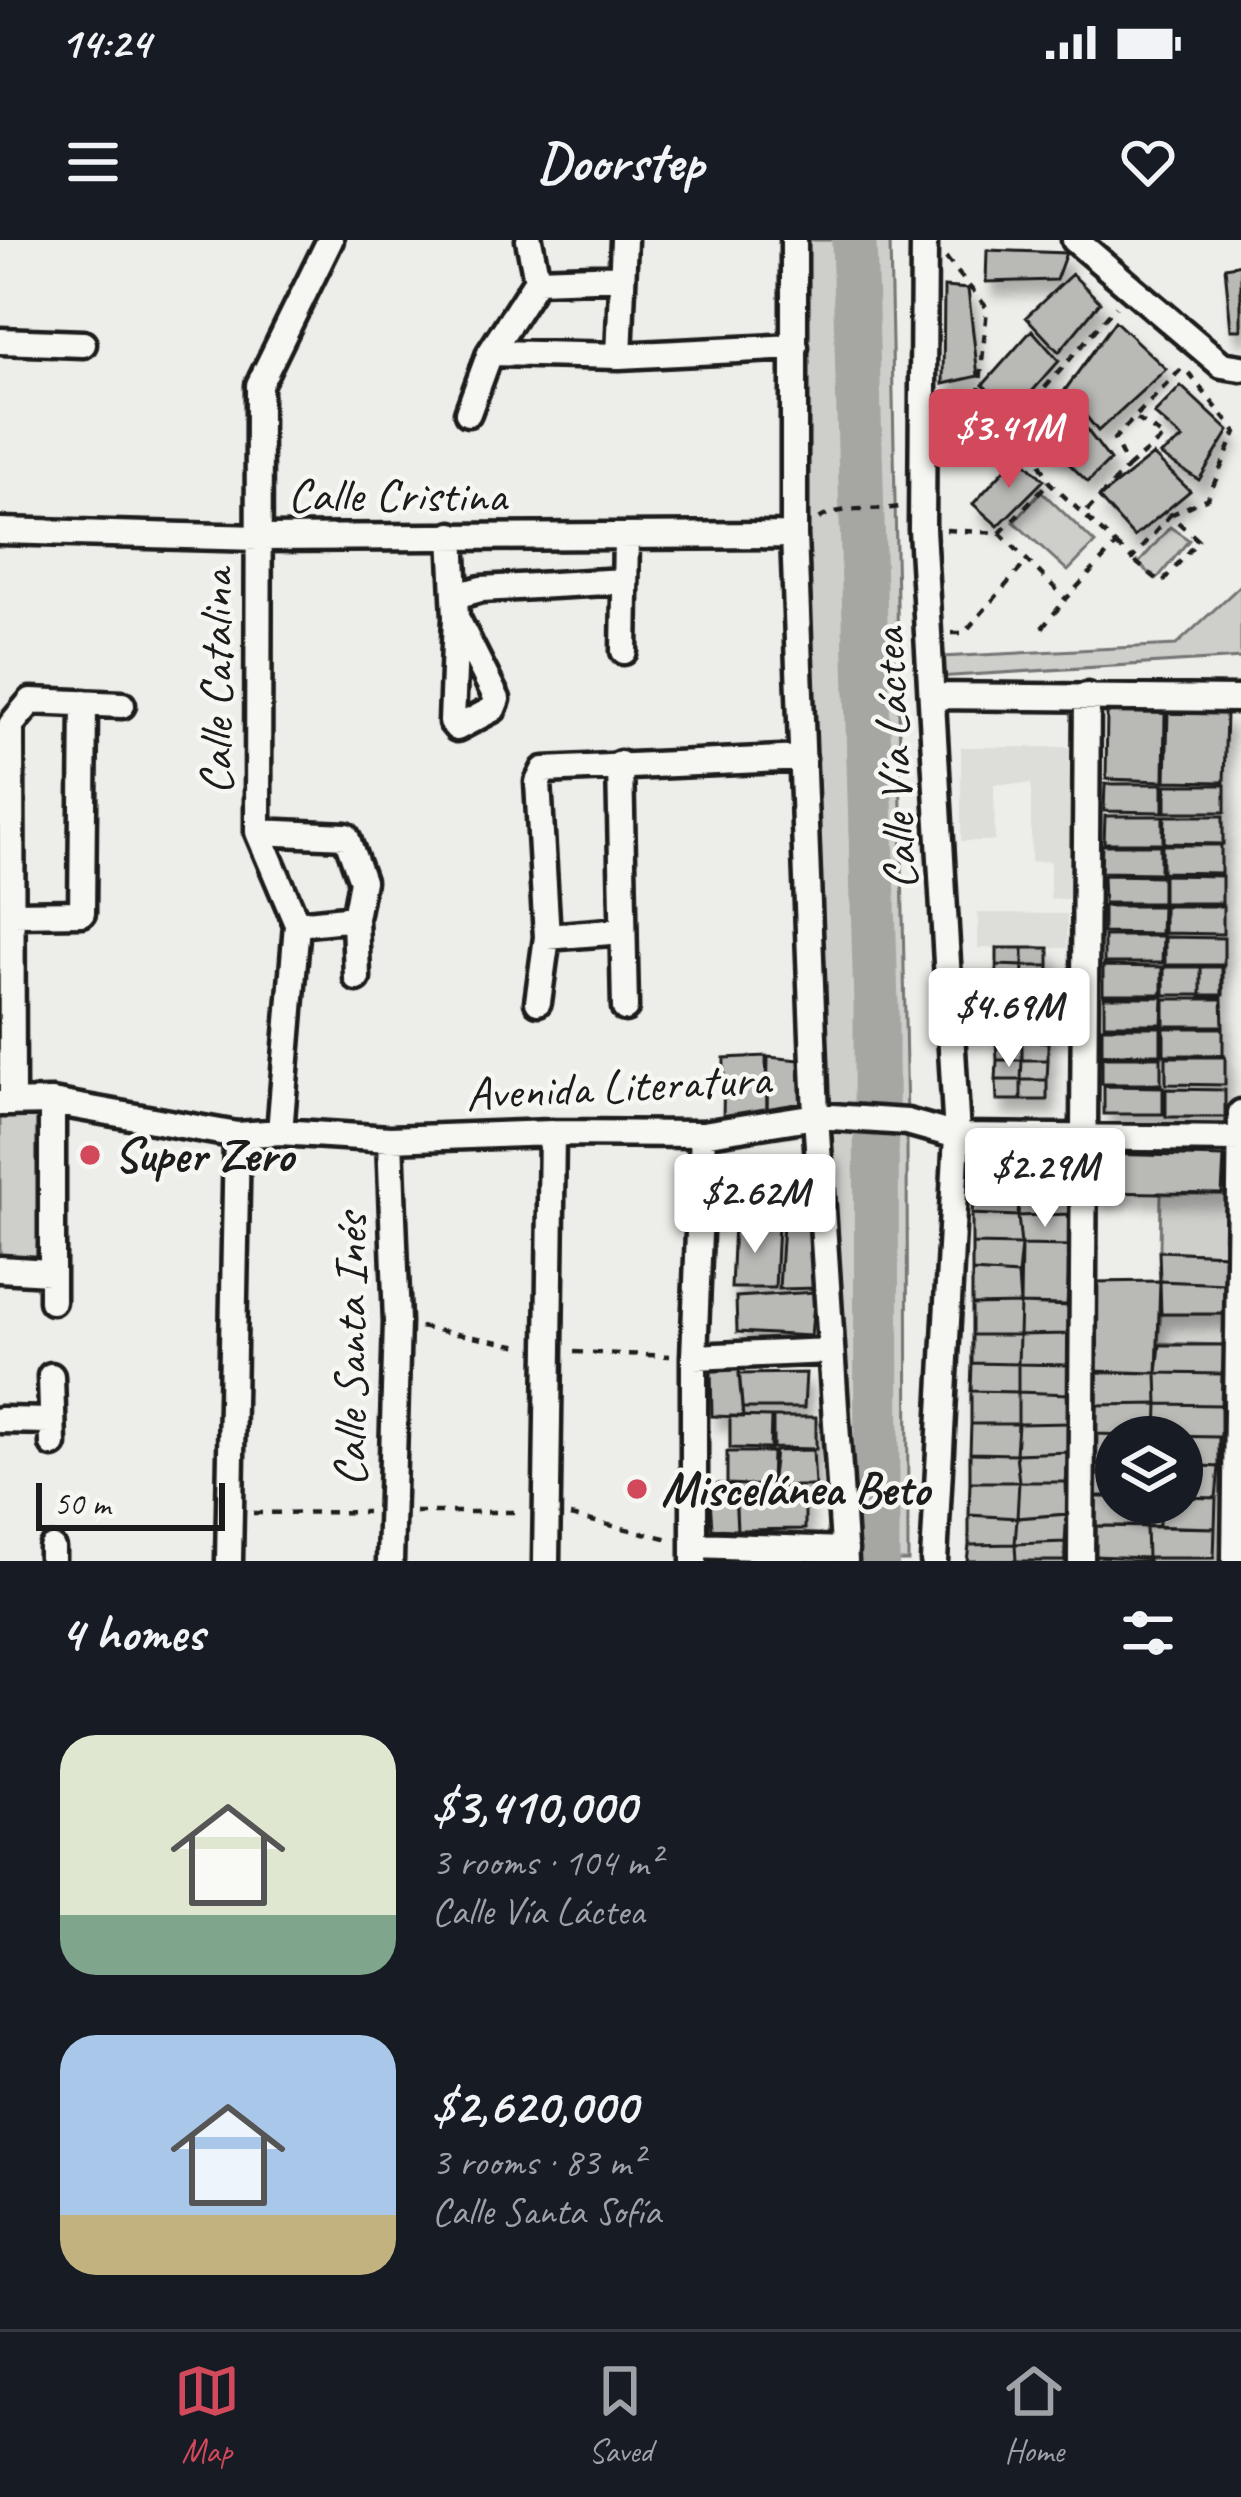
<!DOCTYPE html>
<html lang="en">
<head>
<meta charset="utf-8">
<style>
  :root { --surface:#171b24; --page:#20242c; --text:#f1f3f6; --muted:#9ea1a6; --line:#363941; --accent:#d1495b }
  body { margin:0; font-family:Caveat,sans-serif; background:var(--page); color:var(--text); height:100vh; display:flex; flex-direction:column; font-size:45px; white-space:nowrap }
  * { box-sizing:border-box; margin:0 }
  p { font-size:39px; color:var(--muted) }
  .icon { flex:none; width:66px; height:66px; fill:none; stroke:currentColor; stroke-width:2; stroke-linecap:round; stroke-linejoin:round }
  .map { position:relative; height:1321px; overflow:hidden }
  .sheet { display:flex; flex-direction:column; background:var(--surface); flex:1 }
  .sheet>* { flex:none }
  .controls { position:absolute; left:1095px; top:1176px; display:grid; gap:24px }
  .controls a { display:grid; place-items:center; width:108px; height:108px; border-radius:50%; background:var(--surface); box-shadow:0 3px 9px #0004; font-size:60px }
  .scale { position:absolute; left:36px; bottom:30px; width:189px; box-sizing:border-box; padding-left:12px; border:6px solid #1c1c1c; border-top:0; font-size:33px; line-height:42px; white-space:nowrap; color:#1c1c1c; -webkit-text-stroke:9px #f6f6f2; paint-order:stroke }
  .price { position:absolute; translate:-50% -102px; padding:0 27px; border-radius:12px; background:#fff; color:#222; font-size:39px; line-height:78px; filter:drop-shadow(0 3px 6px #0008) }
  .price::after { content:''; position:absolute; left:50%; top:72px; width:36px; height:27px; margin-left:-18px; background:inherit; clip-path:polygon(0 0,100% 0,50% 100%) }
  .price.active { background:var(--accent); color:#fff }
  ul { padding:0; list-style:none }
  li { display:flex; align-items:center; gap:36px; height:300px; padding:0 60px }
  li span { display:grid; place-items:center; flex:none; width:336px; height:240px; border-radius:36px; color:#555 }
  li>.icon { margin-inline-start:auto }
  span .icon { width:144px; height:144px; fill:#fffc; stroke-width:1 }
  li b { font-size:51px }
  h2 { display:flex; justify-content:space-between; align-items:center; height:144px; padding:0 60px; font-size:51px }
  .status { display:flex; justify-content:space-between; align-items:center; height:84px; padding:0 60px; background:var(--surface); direction:ltr }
  .status svg { height:33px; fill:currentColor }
  header { display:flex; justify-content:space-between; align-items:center; height:156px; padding:0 60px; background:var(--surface); font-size:54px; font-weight:700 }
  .tab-bar { display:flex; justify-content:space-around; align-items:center; height:168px; border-top:3px solid var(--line); background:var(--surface); font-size:33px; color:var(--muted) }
  .tab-bar a { display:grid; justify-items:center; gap:6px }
  .tab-bar .active { color:var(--accent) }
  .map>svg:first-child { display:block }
  .built { fill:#ddddda }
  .green { fill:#cececb; stroke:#757574; stroke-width:3 }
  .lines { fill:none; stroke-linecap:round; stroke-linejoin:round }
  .river { stroke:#a6a6a3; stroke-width:45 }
  .building { fill:#b9b9b6; stroke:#1c1c1c; stroke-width:3; filter:url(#shadow) }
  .minor-casing { stroke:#1c1c1c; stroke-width:33 }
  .path { stroke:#1c1c1c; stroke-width:4.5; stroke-dasharray:9 9; stroke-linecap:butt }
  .minor { stroke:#f6f6f2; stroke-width:24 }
  .poi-dot { fill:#d1495b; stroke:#f6f6f2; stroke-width:4.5 }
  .labels { text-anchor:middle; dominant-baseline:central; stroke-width:9; stroke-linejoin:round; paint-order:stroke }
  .street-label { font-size:48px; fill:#1c1c1c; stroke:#f6f6f2 }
  .poi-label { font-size:48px; font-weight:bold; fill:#1c1c1c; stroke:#f6f6f2; text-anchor:start }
</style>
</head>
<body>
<div class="status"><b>14:24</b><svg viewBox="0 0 49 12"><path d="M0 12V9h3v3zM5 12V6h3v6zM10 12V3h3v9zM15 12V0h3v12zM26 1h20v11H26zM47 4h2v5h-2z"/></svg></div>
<header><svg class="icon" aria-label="menu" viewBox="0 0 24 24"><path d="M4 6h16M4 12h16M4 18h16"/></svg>Doorstep<svg class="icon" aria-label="heart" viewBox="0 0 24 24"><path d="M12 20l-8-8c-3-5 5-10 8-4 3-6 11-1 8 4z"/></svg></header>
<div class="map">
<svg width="1241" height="1321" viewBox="0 0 1241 1321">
  <defs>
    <filter id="shadow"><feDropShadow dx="7" dy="13" stdDeviation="6" flood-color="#0004"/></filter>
  </defs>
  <rect width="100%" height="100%" fill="#edede9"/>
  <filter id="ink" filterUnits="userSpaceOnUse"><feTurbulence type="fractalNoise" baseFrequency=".00833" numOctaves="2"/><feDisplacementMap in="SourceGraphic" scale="24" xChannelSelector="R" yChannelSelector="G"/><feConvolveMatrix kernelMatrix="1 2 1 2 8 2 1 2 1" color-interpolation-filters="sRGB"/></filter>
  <g filter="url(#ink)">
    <path class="built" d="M961 507H1070L1069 659H1050V621L1031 622V544H994L995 601H961Z
      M978 673 1067 674V708H978Z"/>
    <path class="green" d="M798 0H890L907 882 908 1321H845Z
      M1041 251 1095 303 1068 331 1014 282Z
      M1170 287 1189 300 1157 339 1138 324Z
      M1241 345V418L921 438V418L1176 405Z
      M0 867 42 868 37 1017 0 1016Z
      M1161 954H1226L1225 1014 1160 1011Z
      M1161 1074H1224L1225 1105 1158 1103Z"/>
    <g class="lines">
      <path class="river" d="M854 0 876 766 877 1321"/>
    </g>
    <path class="building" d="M987 10 1066 13 1056 40 986 42Z
      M1241 24V90H1231L1225 27Z
      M1072 34 1100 62 1059 112 1026 77Z
      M944 47 968 49 978 136 943 144Z
      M1115 81 1166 129 1098 191 1065 150Z
      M1032 90 1059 121 1013 173 983 145Z
      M1181 146 1229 191 1199 240 1160 215 1183 199 1154 174Z
      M1071 169 1110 220 1088 242 1041 197Z
      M1018 215 1044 240 998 286 973 264Z
      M1153 215 1190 251 1134 297 1099 258Z
      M1107 472 1165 473 1164 541 1106 539Z
      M1168 473 1226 474 1224 542 1166 541Z
      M1105 544H1163V572L1104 571Z
      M1166 545H1225V572H1166Z
      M1105 576H1163V603H1104Z
      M1165 576H1223V604L1164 603Z
      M1102 605H1160V633L1101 632Z
      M1162 605H1221V633L1162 632Z
      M1103 635 1162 636V663H1104Z
      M1163 635 1222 636V663H1163Z
      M1103 666H1162L1161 694 1103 693Z
      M1164 666H1223V694L1164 693Z
      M1104 696H1163L1162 723H1104Z
      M1165 697 1224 698V725H1165Z
      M997 708H1023V726L997 725Z
      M1023 708H1049V726H1023Z
      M997 725 1023 726 1022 746 996 745Z
      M1201 725 1222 726V756H1201Z
      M1023 726H1049L1048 746H1022Z
      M1103 726 1162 727V754H1103Z
      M1164 727H1223V755H1164Z
      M996 745 1022 746V765H996Z
      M1022 746H1048V765H1022Z
      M1104 757H1163L1162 784H1104Z
      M1164 759H1222L1223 786H1164Z
      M996 765H1022V783H996Z
      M1022 765H1048V783H1022Z
      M996 783H1022V801H996Z
      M1022 783H1048V802L1022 801Z
      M1102 787H1161V814H1102Z
      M1164 788H1223V815H1164Z
      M996 801H1022V820H997Z
      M1022 801 1048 802V820H1022Z
      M766 816 767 879 723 881 724 818Z
      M768 817 811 821 808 875 767 879Z
      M1102 817H1161V844H1102Z
      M1166 817H1225V845L1166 844Z
      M997 820H1022L1021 840H996Z
      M1022 820H1048L1047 840H1021Z
      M996 840H1021V860H997Z
      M1021 840H1047V860H1021Z
      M1104 846 1163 847V874H1104Z
      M1166 849 1225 850V877H1166Z
      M1100 914 1224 917 1222 954 1098 952Z
      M739 917 812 919 810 978 734 976Z
      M1020 945 1018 976 972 974 974 946Z
      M1020 945 1069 947V974L1018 976Z
      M972 974 1018 976 1021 1005 972 1004Z
      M1069 974 1070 1006 1021 1005 1018 976Z
      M817 982 818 1048 779 1049 783 983Z
      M778 983 775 1048H731L734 984Z
      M972 1004 1021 1005 1018 1035 972 1032Z
      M1021 1005 1070 1006 1067 1065 1020 1064Z
      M1159 1011 1225 1014V1044L1160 1041Z
      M972 1032 1018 1035 1020 1064 972 1065Z
      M1160 1041 1157 1133 1091 1131V1042Z
      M1160 1041 1225 1044 1224 1074H1161Z
      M815 1052 811 1096 737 1092 736 1057Z
      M1020 1064 1019 1095H972V1065Z
      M1020 1064 1070 1066 1068 1094 1019 1095Z
      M1068 1094 1070 1125 1018 1124 1019 1095Z
      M972 1095H1019L1018 1124 972 1123Z
      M1160 1105H1225L1222 1134 1157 1133Z
      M972 1123 1018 1124V1152L971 1151Z
      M1018 1124 1070 1125 1069 1154 1018 1152Z
      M739 1128 743 1177 712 1176 711 1129Z
      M1097 1132 1157 1133 1158 1164 1097 1165Z
      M806 1133 804 1168H742L739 1134Z
      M1157 1133 1222 1134 1221 1165 1158 1164Z
      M971 1151 1018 1152V1184H971Z
      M1018 1152 1069 1154 1070 1183 1018 1184Z
      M1158 1164 1221 1165V1197L1157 1196Z
      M1158 1164 1157 1196 1096 1194 1097 1165Z
      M730 1176 771 1177 770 1209 730 1208Z
      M773 1177H816V1209L773 1208Z
      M1070 1183 1069 1212 1016 1214 1018 1184Z
      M971 1184H1018L1016 1214 970 1213Z
      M1096 1194 1157 1196V1197H1116V1225H1095Z
      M1157 1196 1219 1197V1227L1182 1225V1197Z
      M813 1210 815 1246H771L775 1211Z
      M727 1212H772L771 1246 727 1244Z
      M1069 1212 1066 1242H1019L1016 1214Z
      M970 1213 1016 1214 1019 1242H970Z
      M1095 1225H1116V1256H1095Z
      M1182 1225 1219 1227 1216 1258 1182 1257Z
      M970 1242H1019L1017 1278 969 1275Z
      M1019 1242H1066L1067 1274 1017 1278Z
      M709 1243 735 1245 737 1290 712 1289Z
      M735 1254H805V1289L737 1290Z
      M1095 1257H1116V1263H1159V1287L1095 1286Z
      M1182 1257 1216 1258 1215 1288 1159 1287V1263H1182Z
      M1067 1274 1065 1302 1015 1304 1017 1278Z
      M969 1275 1017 1278 1015 1304 969 1305Z
      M1095 1286H1146L1147 1318 1093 1316Z
      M1146 1286 1215 1288 1214 1318H1147Z
      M1065 1302V1321H1016L1015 1304Z
      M1015 1304 1016 1321H967L969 1305Z
      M1093 1316 1147 1318 1148 1321H1093Z"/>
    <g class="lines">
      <g class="minor-casing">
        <path id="minor" d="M794 0V295L816 876 845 1321
          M924 0 922 289 957 896 934 1321
          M1075 0 1222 125 1241 128
          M537 40 622 37
          M0 101 83 104
          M490 113 619 116 795 107
          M619 116 624 0
          M468 173 490 113 537 40 529 0
          M0 291 259 298 794 295
          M452 295 456 377 452 482 457 488 493 469 497 459 456 377
          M455 356 481 349 624 341
          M624 411 626 297
          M933 456 1241 459
          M620 524 625 768
          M258 592 346 596 362 641 355 678 357 738
          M13 674 82 673 84 463
          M297 684 355 678
          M547 697 623 691
          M538 762 547 697 538 542 544 530 803 518
          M52 862V1061
          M0 863 52 862 237 895 280 892 390 899 552 893 703 894 816 876 907 882 957 896 1241 899
          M12 863 11 485 31 461 122 465
          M280 892 297 684 258 592 259 145 330 0
          M390 899 397 1082 390 1321
          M0 1029 49 1032
          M694 1117 829 1111
          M51 1136 53 1204
          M0 1180 51 1181
          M694 1305 845 1310
          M52 1321V1308
          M229 1321 237 895
          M546 1321 552 893
          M694 1321V1117L703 894
          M1081 1321 1087 456
          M1235 1321 1241 873"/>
      </g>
      <path class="path" d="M946 18 987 68 978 165
        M947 169 978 165 1011 187
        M1137 179 1164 197 1128 227 1114 199 1185 125
        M1087 271 1128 227
        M1170 275 1208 258 1236 192 1187 131
        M819 279C839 265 875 271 900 267
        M946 290 1000 293 1066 359 1116 305 1049 242 1036 215 1011 187 1116 66
        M1000 293 1049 242
        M1116 305 1132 319 1170 275 1198 300 1162 343 1132 319
        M1042 388 1066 359
        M952 393H964L1028 320
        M420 1087 526 1107
        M574 1112 670 1116
        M415 1272H523
        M253 1273 367 1272
        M570 1276 670 1299"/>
      <use href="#minor" class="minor"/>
    </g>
  </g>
  <g class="poi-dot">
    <circle cx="90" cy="915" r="12"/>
    <circle cx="637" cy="1249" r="12"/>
  </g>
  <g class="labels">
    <g class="street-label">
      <text x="397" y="255">Calle Cristina</text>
      <text transform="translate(216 442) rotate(-90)">Calle Catalina</text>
      <text transform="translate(894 519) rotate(-93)">Calle Vía Láctea</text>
      <text transform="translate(618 846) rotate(-3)">Avenida Literatura</text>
      <text transform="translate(350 1110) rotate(-90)">Calle Santa Inés</text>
    </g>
    <g class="poi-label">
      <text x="114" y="915">Super Zero</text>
      <text x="661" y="1249">Miscelánea Beto</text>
    </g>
  </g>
</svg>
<div class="controls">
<a><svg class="icon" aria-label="layers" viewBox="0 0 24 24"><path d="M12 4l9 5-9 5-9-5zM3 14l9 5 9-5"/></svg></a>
</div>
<div class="scale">50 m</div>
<b class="price active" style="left:1009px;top:251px">$3.41M</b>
<b class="price" style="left:1009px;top:830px">$4.69M</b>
<b class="price" style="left:1045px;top:990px">$2.29M</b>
<b class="price" style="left:755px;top:1016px">$2.62M</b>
</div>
<section class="sheet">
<h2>4 homes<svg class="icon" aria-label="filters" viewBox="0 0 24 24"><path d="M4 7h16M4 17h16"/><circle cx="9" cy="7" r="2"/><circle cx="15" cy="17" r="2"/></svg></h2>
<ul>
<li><span style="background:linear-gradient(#dfe7d0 75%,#7fa58c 0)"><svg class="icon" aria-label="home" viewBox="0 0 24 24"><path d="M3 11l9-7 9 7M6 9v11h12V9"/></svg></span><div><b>$3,410,000</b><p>3 rooms · 104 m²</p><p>Calle Vía Láctea</p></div></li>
<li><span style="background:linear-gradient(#a9c7e8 75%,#c2b280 0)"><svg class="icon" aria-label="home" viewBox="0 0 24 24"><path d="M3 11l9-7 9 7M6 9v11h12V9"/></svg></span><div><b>$2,620,000</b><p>3 rooms · 83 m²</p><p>Calle Santa Sofía</p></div></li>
</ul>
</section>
<nav class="tab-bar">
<a class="active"><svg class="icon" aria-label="map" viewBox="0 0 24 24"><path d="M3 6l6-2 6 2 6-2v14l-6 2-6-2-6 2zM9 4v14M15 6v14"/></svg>Map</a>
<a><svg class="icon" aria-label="saved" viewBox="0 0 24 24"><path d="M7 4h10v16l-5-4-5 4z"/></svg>Saved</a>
<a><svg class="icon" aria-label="home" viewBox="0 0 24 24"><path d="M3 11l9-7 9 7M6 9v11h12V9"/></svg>Home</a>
</nav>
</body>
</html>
